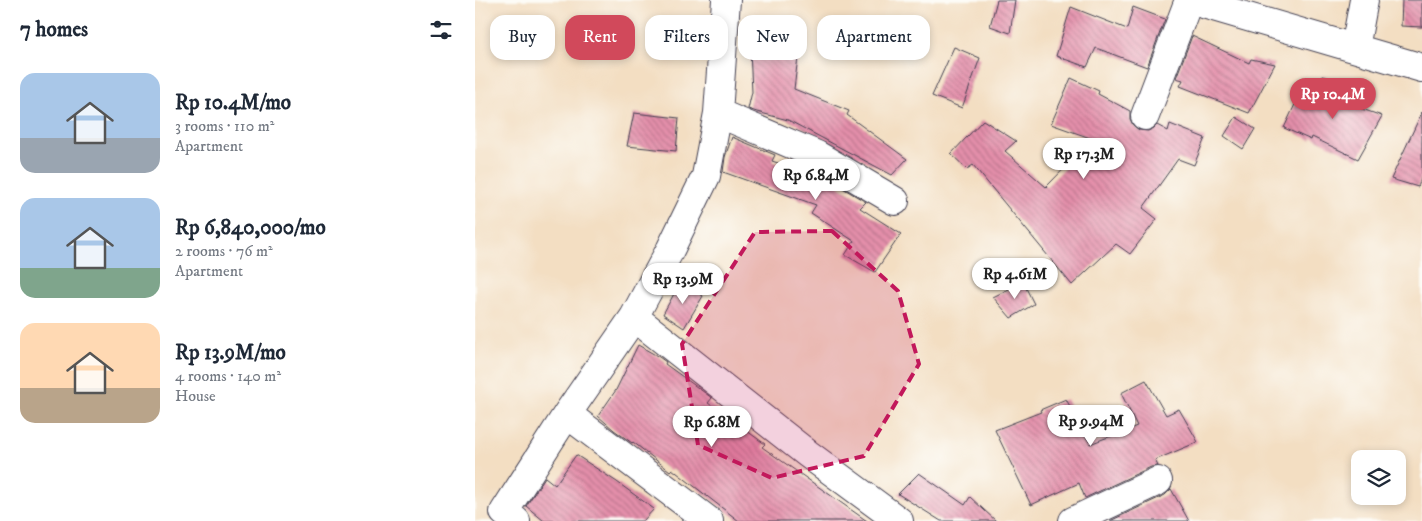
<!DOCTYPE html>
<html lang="en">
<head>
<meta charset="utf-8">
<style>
  :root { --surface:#fff; --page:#f6f6f7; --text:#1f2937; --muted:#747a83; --accent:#d1495b }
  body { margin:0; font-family:"IM FELL DW Pica",serif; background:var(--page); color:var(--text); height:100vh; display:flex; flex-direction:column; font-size:19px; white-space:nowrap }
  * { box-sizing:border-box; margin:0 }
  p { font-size:16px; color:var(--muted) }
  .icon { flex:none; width:28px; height:28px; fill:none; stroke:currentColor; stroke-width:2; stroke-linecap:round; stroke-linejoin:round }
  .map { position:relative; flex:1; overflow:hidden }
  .side { display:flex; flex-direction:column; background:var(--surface); width:475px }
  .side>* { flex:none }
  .banner { position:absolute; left:15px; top:15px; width:475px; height:45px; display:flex; gap:10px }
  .controls { position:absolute; left:876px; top:450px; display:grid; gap:10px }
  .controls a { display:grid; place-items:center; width:55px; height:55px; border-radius:10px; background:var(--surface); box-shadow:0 2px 8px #0003; font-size:25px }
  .price { position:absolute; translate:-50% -42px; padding:0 11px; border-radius:18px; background:#fff; color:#222; font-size:16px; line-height:32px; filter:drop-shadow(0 1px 2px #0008) }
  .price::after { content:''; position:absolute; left:50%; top:30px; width:15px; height:11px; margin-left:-8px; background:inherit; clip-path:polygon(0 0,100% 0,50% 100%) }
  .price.current { background:var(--accent); color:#fff }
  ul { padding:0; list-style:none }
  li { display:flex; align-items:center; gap:15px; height:125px; padding:0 20px }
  li span { display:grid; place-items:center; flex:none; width:140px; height:100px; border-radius:15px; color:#555 }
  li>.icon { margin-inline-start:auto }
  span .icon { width:60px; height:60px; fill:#fffc; stroke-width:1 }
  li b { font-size:21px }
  h2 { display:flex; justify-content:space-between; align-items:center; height:60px; padding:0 20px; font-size:21px }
  .tag { padding:0 18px; border-radius:15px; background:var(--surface); box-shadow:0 2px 8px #0003; font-size:18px; line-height:45px }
  .tag.current { background:var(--accent); color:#fff }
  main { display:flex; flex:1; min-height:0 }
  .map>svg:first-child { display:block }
  .building { fill:url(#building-back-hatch) }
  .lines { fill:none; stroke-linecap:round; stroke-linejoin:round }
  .street-casing { stroke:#413e4f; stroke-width:30 }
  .street { stroke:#fff; stroke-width:28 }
  .marked { fill:#c2185b; fill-opacity:0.2; stroke:#c2185b; stroke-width:4; stroke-dasharray:10 6; stroke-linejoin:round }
</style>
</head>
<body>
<main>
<section class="side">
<h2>7 homes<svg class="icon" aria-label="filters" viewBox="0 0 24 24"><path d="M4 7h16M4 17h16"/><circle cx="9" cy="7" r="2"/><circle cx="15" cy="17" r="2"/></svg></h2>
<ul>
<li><span style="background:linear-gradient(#a9c7e8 65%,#9aa5b1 0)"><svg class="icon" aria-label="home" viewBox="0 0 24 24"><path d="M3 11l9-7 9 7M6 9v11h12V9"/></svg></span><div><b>Rp 10.4M/mo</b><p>3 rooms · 110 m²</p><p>Apartment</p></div></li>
<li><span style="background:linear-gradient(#a9c7e8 70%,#7fa58c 0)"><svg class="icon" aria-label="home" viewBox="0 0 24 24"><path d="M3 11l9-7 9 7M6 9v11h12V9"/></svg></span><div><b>Rp 6,840,000/mo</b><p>2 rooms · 76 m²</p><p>Apartment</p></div></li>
<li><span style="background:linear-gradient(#ffd9b3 65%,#b9a48a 0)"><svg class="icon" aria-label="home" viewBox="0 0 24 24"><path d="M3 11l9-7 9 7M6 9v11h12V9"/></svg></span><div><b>Rp 13.9M/mo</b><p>4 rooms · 140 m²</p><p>House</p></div></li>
</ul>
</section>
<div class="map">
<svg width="947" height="521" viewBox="0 0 947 521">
  <defs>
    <pattern id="building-back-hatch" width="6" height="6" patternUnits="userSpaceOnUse" patternTransform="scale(1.25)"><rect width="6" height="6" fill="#e48faa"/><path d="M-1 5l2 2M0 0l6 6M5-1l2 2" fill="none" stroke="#b8748c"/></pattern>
  </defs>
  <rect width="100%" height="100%" fill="#fdfcf7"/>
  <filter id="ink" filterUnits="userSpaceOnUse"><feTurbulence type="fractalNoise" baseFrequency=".02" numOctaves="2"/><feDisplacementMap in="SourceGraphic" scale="10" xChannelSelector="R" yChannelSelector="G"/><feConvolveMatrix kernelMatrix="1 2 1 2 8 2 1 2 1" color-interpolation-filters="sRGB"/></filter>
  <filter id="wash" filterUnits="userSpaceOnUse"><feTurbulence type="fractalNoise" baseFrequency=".0096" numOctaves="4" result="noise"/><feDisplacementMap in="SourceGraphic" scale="20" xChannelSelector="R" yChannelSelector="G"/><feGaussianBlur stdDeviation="1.12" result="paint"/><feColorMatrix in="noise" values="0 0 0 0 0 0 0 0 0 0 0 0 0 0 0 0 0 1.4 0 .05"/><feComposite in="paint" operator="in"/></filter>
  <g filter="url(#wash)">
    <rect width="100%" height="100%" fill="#f3dec2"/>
    <g id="blocks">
      <path class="building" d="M522 0H540L535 33 515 26Z
        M927 0H947V27L926 26Z
        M596 7 652 29 658 7 690 19 672 67 621 48 612 67 581 56Z
        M717 36 774 63 776 59 800 64 774 113 705 86 708 80 701 78Z
        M479 47 505 58 487 108 457 96Z
        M275 50 323 57 319 89 374 111 372 115 432 159 417 175 313 120 282 112 273 109 277 92Z
        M848 76 870 85 864 101 907 116 883 159 837 137 836 140 809 128 823 98 834 103Z
        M596 78 624 91 623 94 655 111V119L658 125 664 130 673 131 679 128 682 125 693 131 695 124 730 138 719 165 703 159 668 208 682 219 655 254 641 244 597 285 498 165 492 169 476 154 508 120 541 141 530 151 571 187 618 139 576 124Z
        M947 112V176L943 187 916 179Z
        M159 113 204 118 201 151 152 146Z
        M761 117 780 129 768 149 749 136Z
        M257 137 300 155 297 161 356 181 391 202 385 208 426 234 400 272 370 255 379 241 336 213 341 205 248 172 250 157Z
        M206 281 228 296 209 328 188 314Z
        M548 282 559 304 536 318 518 297Z
        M163 345 184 357 191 362 190 364 237 398 233 403 290 444 287 447 392 521H264L197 469 195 471 158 442 157 443 139 430 123 416 141 390Z
        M671 380 691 415 704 409 723 442 680 460 683 466 676 467 610 498 604 483 556 505 520 430 566 412 565 410 591 399 615 444 662 426 646 393Z
        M101 455 142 482 179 509 168 521H69L51 506 70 477 80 485Z
        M444 473 490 505 495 497 521 521H466L423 494Z
        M696 489 714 521H635L690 495Z"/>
    </g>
  </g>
  <g filter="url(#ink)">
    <use href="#blocks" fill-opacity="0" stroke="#413e4f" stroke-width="1"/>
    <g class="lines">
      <g class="street-casing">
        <path id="street" d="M715 0 947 68
          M880 48 889 0
          M243 113 342 155 420 201
          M670 116 714 0
          M159 317 333 454 424 521
          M92 414 234 521
          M41 521 29 512 92 414 159 317 195 250 231 176 243 113 251 0
          M598 521 683 481"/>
      </g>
      <use href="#street" class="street"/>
    </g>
  </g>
  <path class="marked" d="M357 231 423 291 444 364 389 456 297 478 223 445 207 344 280 232Z"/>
</svg>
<div class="controls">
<a><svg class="icon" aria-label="layers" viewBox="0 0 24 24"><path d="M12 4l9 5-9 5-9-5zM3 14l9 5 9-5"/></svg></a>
</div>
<b class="price current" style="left:858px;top:120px">Rp 10.4M</b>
<b class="price" style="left:609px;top:180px">Rp 17.3M</b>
<b class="price" style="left:341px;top:201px">Rp 6.84M</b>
<b class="price" style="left:540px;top:300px">Rp 4.61M</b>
<b class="price" style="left:208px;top:305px">Rp 13.9M</b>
<b class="price" style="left:616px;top:447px">Rp 9.94M</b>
<b class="price" style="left:237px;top:448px">Rp 6.8M</b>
<div class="banner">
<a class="tag">Buy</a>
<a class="tag current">Rent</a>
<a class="tag">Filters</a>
<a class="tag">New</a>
<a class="tag">Apartment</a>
</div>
</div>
</main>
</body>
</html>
